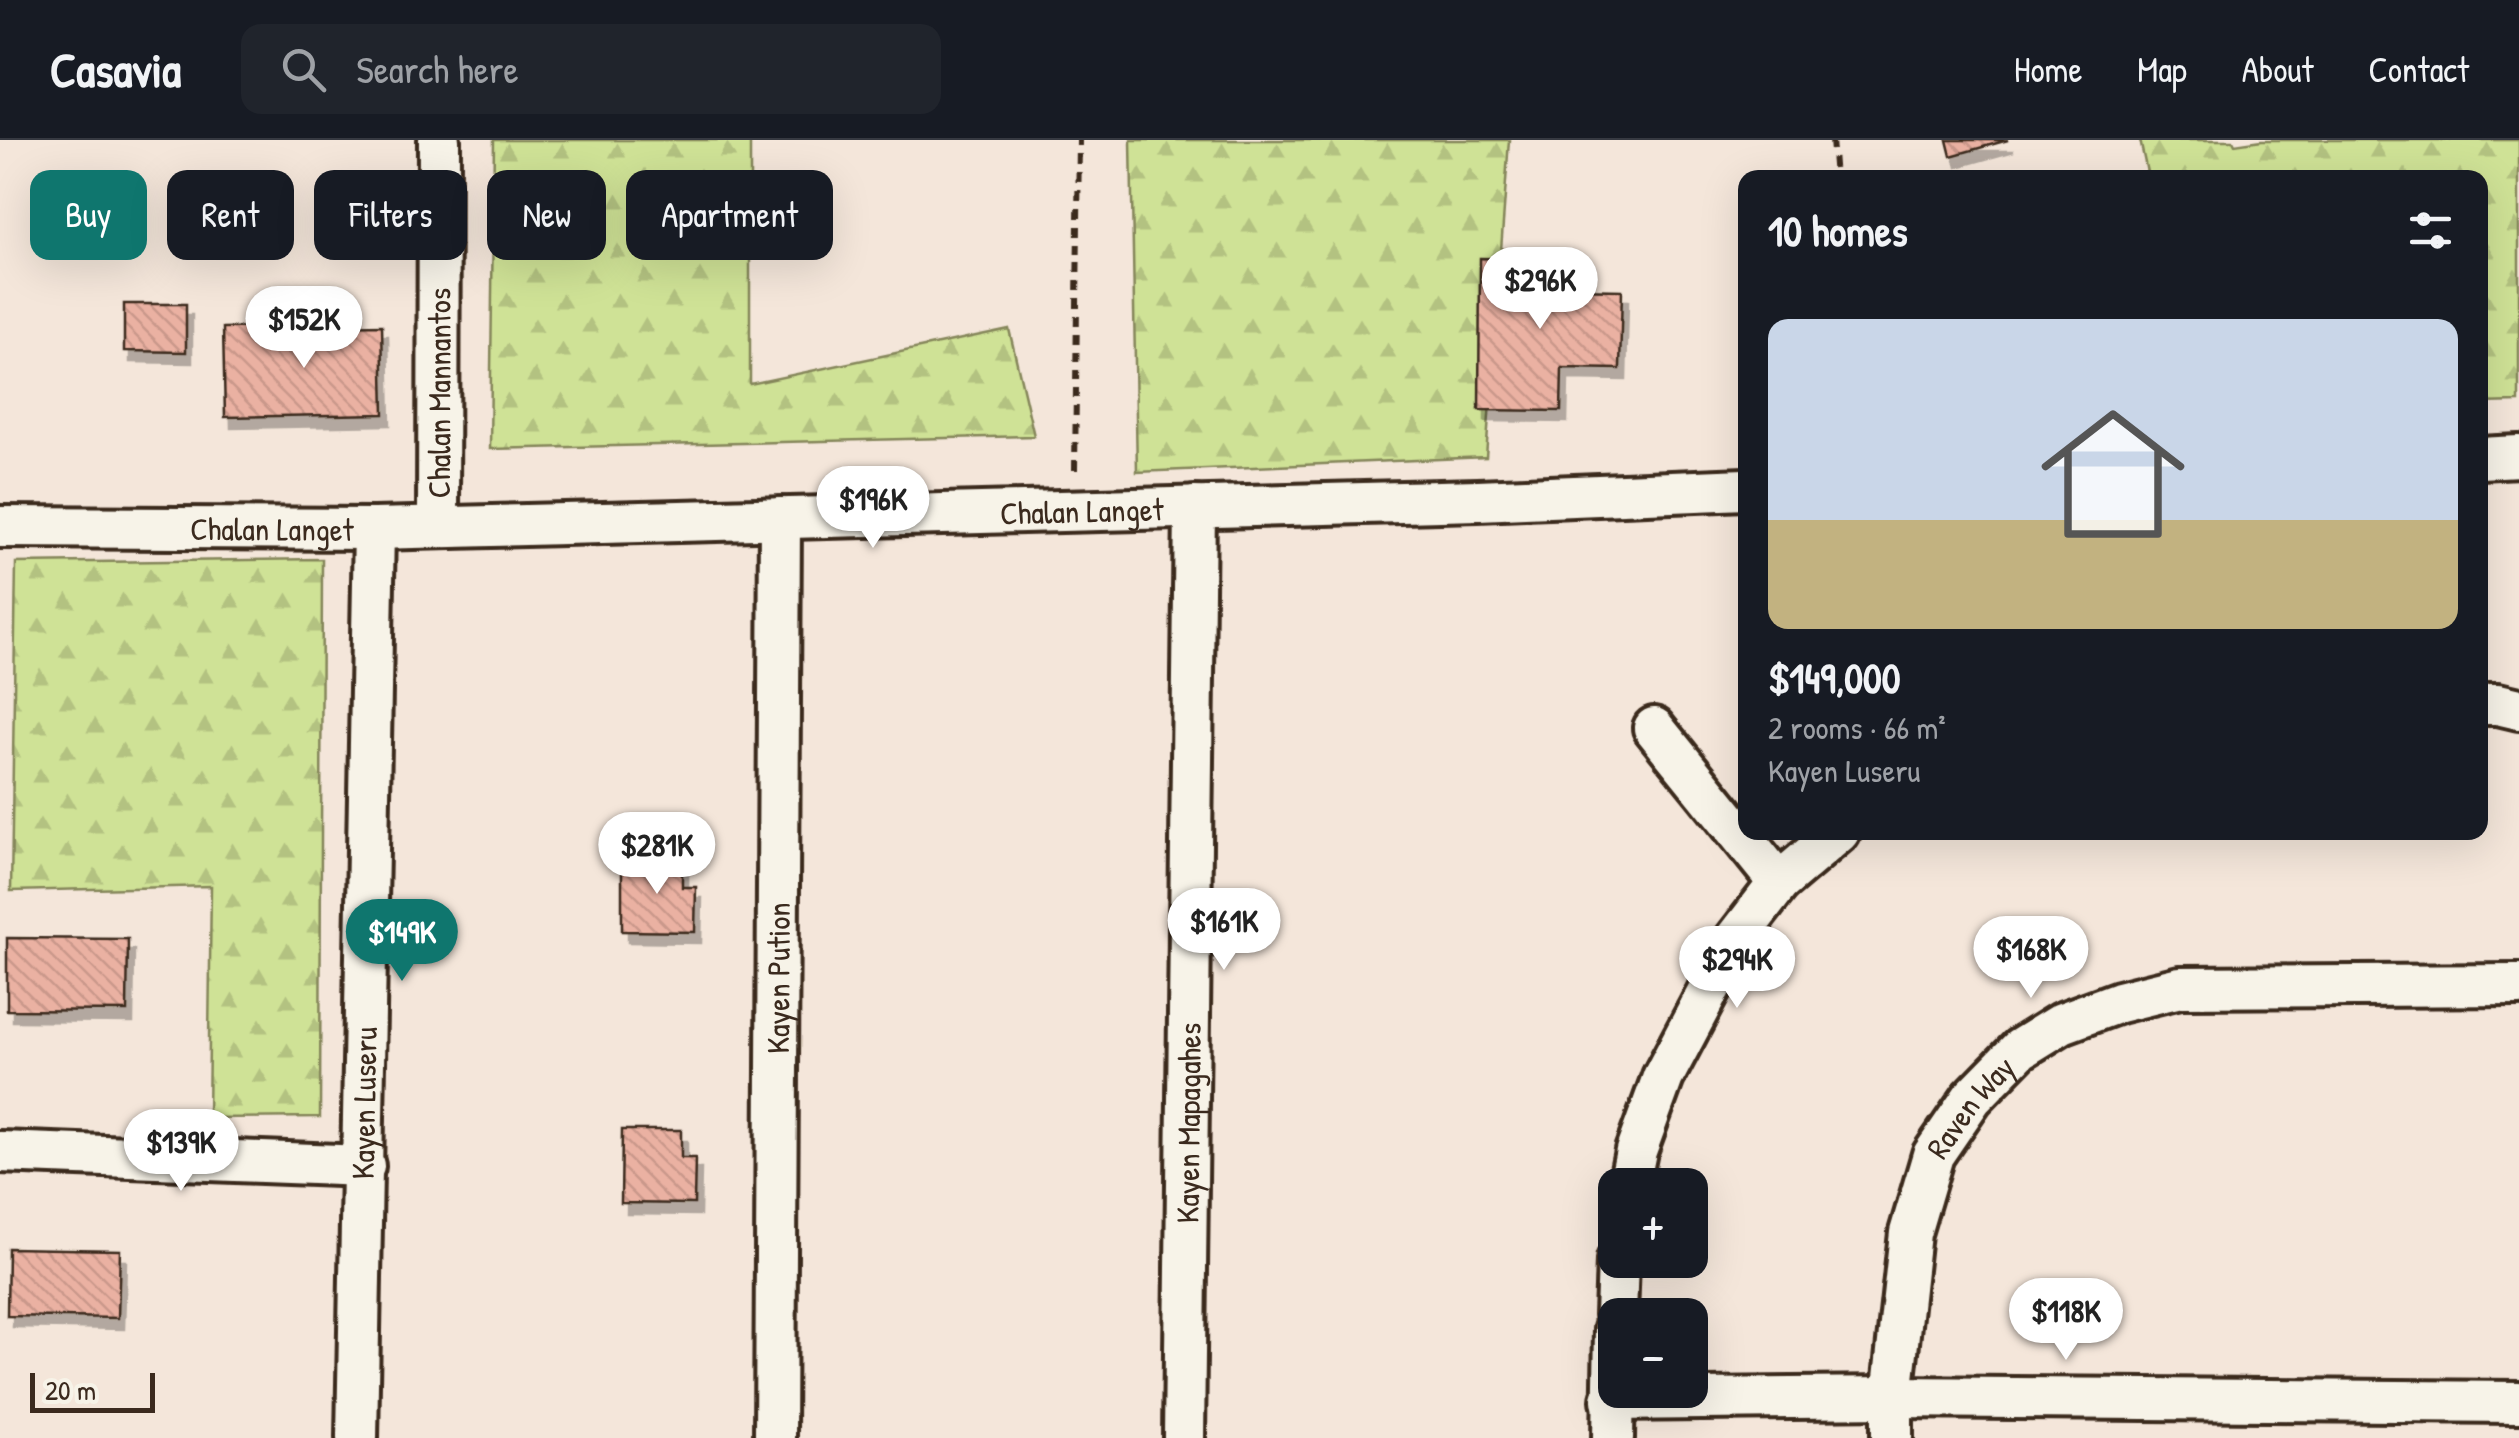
<!DOCTYPE html>
<html lang="en">
<head>
<meta charset="utf-8">
<style>
  :root { --surface:#171b24; --page:#20242c; --text:#f1f3f6; --muted:#9ea1a6; --line:#363941; --accent:#0f766e }
  body { margin:0; font-family:"Patrick Hand",sans-serif; background:var(--page); color:var(--text); height:100vh; display:flex; flex-direction:column; font-size:38px; white-space:nowrap }
  * { box-sizing:border-box; margin:0 }
  p { font-size:32px; color:var(--muted) }
  .icon { flex:none; width:55px; height:55px; fill:none; stroke:currentColor; stroke-width:2; stroke-linecap:round; stroke-linejoin:round }
  .map { position:relative; flex:1; overflow:hidden }
  .side { position:absolute; left:1738px; top:30px; width:750px; height:670px; display:flex; flex-direction:column; background:var(--surface); border-radius:20px; box-shadow:0 10px 40px #0002 }
  .side>* { flex:none }
  .guide { position:absolute; left:30px; top:30px; width:950px; height:90px; display:flex; gap:20px }
  .tools { position:absolute; left:1598px; top:1028px; display:grid; gap:20px }
  .tools a { display:grid; place-items:center; width:110px; height:110px; border-radius:20px; background:var(--surface); box-shadow:0 10px 40px #0002; font-size:50px }
  .scale { position:absolute; left:30px; bottom:25px; width:125px; box-sizing:border-box; padding-left:10px; border:5px solid #3b2a1e; border-top:0; font-size:28px; line-height:35px; white-space:nowrap; color:#3b2a1e; -webkit-text-stroke:8px #f7f3e8; paint-order:stroke }
  .price { position:absolute; translate:-50% -85px; padding:0 22px; border-radius:35px; background:#fff; color:#222; font-size:32px; line-height:65px; filter:drop-shadow(0 2px 5px #0008) }
  .price::after { content:''; position:absolute; left:50%; top:60px; width:30px; height:22px; margin-left:-15px; background:inherit; clip-path:polygon(0 0,100% 0,50% 100%) }
  .price.selected { background:var(--accent); color:#fff }
  ul { padding:0; list-style:none }
  li { display:grid; align-content:center; gap:20px; height:530px; padding:0 30px }
  li+li { border-top:2px solid var(--line) }
  li span { display:grid; place-items:center; height:310px; border-radius:20px; color:#555 }
  li>.icon { margin-inline-start:auto }
  span .icon { width:180px; height:180px; fill:#fffc; stroke-width:1 }
  li b { font-size:42px }
  h2 { display:flex; justify-content:space-between; align-items:center; height:120px; padding:0 30px; font-size:42px }
  .tag { padding:0 35px; border-radius:20px; background:var(--surface); box-shadow:0 10px 40px #0002; font-size:35px; line-height:90px }
  .tag.selected { background:var(--accent); color:#fff }
  header { display:flex; align-items:center; gap:60px; box-sizing:border-box; height:140px; padding:0 50px; background:var(--surface); border-bottom:2px solid var(--line) }
  header strong { font-size:48px }
  nav { display:flex; gap:55px; margin-inline-start:auto; font-size:35px }
  .search { width:700px; height:90px; background:var(--page); display:flex; align-items:center; gap:25px; box-sizing:border-box; padding:0 35px; border-radius:20px; color:var(--muted); font-size:38px }
  .map>svg:first-child { display:block }
  .forest { fill:url(#forest-firs); stroke:#85865a; stroke-width:2.5 }
  .building { fill:url(#building-back-hatch); stroke:#3b2a1e; stroke-width:2.5; filter:url(#shadow) }
  .lines { fill:none; stroke-linecap:round; stroke-linejoin:round }
  .minor-casing { stroke:#3b2a1e; stroke-width:48 }
  .path { stroke:#3b2a1e; stroke-width:6; stroke-dasharray:10 8; stroke-linecap:butt }
  .minor { stroke:#f7f3e8; stroke-width:40 }
  .labels { text-anchor:middle; dominant-baseline:central; stroke-width:9; stroke-linejoin:round; paint-order:stroke }
  .street-label { font-size:32px; fill:#3b2a1e; stroke:#f7f3e8 }
</style>
</head>
<body>
<header>
<strong>Casavia</strong>
<div class="search"><svg class="icon" aria-label="search" viewBox="0 0 24 24"><circle cx="10" cy="10" r="6"/><path d="M15 15l6 6"/></svg>Search here</div>
<nav><a>Home</a><a>Map</a><a>About</a><a>Contact</a></nav>
</header>
<div class="map">
<svg width="2519" height="1298" viewBox="0 0 2519 1298">
  <defs>
    <pattern id="forest-firs" width="22" height="20" patternUnits="userSpaceOnUse" patternTransform="scale(2.5)"><rect width="22" height="20" fill="#cfe296"/><path d="M5 1l3.5 6h-7zM16 11l3.5 6h-7z" fill="#b3c281"/></pattern>
    <pattern id="building-back-hatch" width="6" height="6" patternUnits="userSpaceOnUse" patternTransform="scale(2.5)"><rect width="6" height="6" fill="#eab1a2"/><path d="M-1 5l2 2M0 0l6 6M5-1l2 2" fill="none" stroke="#ca988b"/></pattern>
    <filter id="shadow"><feDropShadow dx="6" dy="11" stdDeviation="0" flood-color="#0004"/></filter>
  </defs>
  <rect width="100%" height="100%" fill="#f4e6da"/>
  <filter id="ink" filterUnits="userSpaceOnUse"><feTurbulence type="fractalNoise" baseFrequency=".01" numOctaves="2"/><feDisplacementMap in="SourceGraphic" scale="20" xChannelSelector="R" yChannelSelector="G"/><feConvolveMatrix kernelMatrix="1 2 1 2 8 2 1 2 1" color-interpolation-filters="sRGB"/></filter>
  <g filter="url(#ink)">
    <path class="forest" d="M494 0H750V244L1009 189 1034 296 490 309Z
      M1131 0H1509L1486 317 1137 332Z
      M2140 0H2233L2235 4 2262 0H2519V262L2480 263V38L2148 37Z
      M322 419 320 977 208 978 211 746 11 751 16 423Z"/>
    <path class="building" d="M1947 0H2008L1951 16Z
      M1480 118 1574 120 1573 149 1622 150 1620 229 1562 228 1561 271 1479 270Z
      M124 164H186V212L124 211Z
      M382 185 384 274 225 277 223 188Z
      M622 719H682V747H696L695 792 622 791Z
      M7 798 128 799 127 871 7 870Z
      M622 990H681V1018H695L694 1064 621 1063Z
      M8 1108 120 1110 118 1178 7 1176Z"/>
    <g class="lines">
      <g class="minor-casing">
        <g id="minor">
          <path d="M2480 318 2519 316"/>
          <path id="s1" d="M438 385 439 0"/>
          <path id="s2" d="M0 387 374 389 1478 360 1745 349"/>
          <path d="M2480 564H2498L2519 569"/>
          <path d="M1654 588 1779 743"/>
          <path d="M0 1012 364 1026"/>
          <path d="M1629 1045 1636 1011 1663 937 1736 799 1779 743 1839 692"/>
          <path d="M1616 1175 1618 1120"/>
          <path d="M1612 1260 1892 1257 2519 1262"/>
          <path id="s3" d="M357 1298 374 389"/>
          <path id="s4" d="M775 1298 780 378"/>
          <path id="s5" d="M1184 1298 1195 367"/>
          <path d="M1613 1298 1615 1189"/>
          <path id="s6" d="M1892 1298V1257L1910 1093 1933 1015 1972 958 2020 909 2062 883 2119 862 2180 847 2519 845"/>
        </g>
      </g>
      <path class="path" d="M1832 0 1835 38
        M1075 330 1079 0"/>
      <use href="#minor" class="minor"/>
    </g>
  </g>
  <g class="labels">
    <g class="street-label">
      <text stroke="none"><textPath href="#s1" startOffset="132">Chalan Mannantos</textPath></text>
      <text stroke="none"><textPath href="#s2" startOffset="1082">Chalan Langet</textPath></text>
      <text stroke="none"><textPath href="#s2" startOffset="272">Chalan Langet</textPath></text>
      <text stroke="none"><textPath href="#s4" startOffset="460">Kayen Pution</textPath></text>
      <text stroke="none"><textPath href="#s3" startOffset="335">Kayen Luseru</textPath></text>
      <text stroke="none"><textPath href="#s6" startOffset="348">Raven Way</textPath></text>
      <text stroke="none"><textPath href="#s5" startOffset="315">Kayen Mapagahes</textPath></text>
    </g>
  </g>
</svg>
<div class="tools">
<a>+</a>
<a>−</a>
</div>
<div class="scale">20 m</div>
<b class="price" style="left:1540px;top:192px">$296K</b>
<b class="price" style="left:304px;top:231px">$152K</b>
<b class="price" style="left:873px;top:411px">$196K</b>
<b class="price" style="left:657px;top:757px">$281K</b>
<b class="price" style="left:1224px;top:833px">$161K</b>
<b class="price selected" style="left:402px;top:844px">$149K</b>
<b class="price" style="left:2031px;top:861px">$168K</b>
<b class="price" style="left:1737px;top:871px">$294K</b>
<b class="price" style="left:181px;top:1054px">$139K</b>
<b class="price" style="left:2066px;top:1223px">$118K</b>
<div class="guide">
<a class="tag selected">Buy</a>
<a class="tag">Rent</a>
<a class="tag">Filters</a>
<a class="tag">New</a>
<a class="tag">Apartment</a>
</div>
<section class="side">
<h2>10 homes<svg class="icon" aria-label="filters" viewBox="0 0 24 24"><path d="M4 7h16M4 17h16"/><circle cx="9" cy="7" r="2"/><circle cx="15" cy="17" r="2"/></svg></h2>
<ul>
<li><span style="background:linear-gradient(#c9d6e8 65%,#c2b280 0)"><svg class="icon" aria-label="home" viewBox="0 0 24 24"><path d="M3 11l9-7 9 7M6 9v11h12V9"/></svg></span><div><b>$149,000</b><p>2 rooms · 66 m²</p><p>Kayen Luseru</p></div></li>
</ul>
</section>
</div>
</body>
</html>
